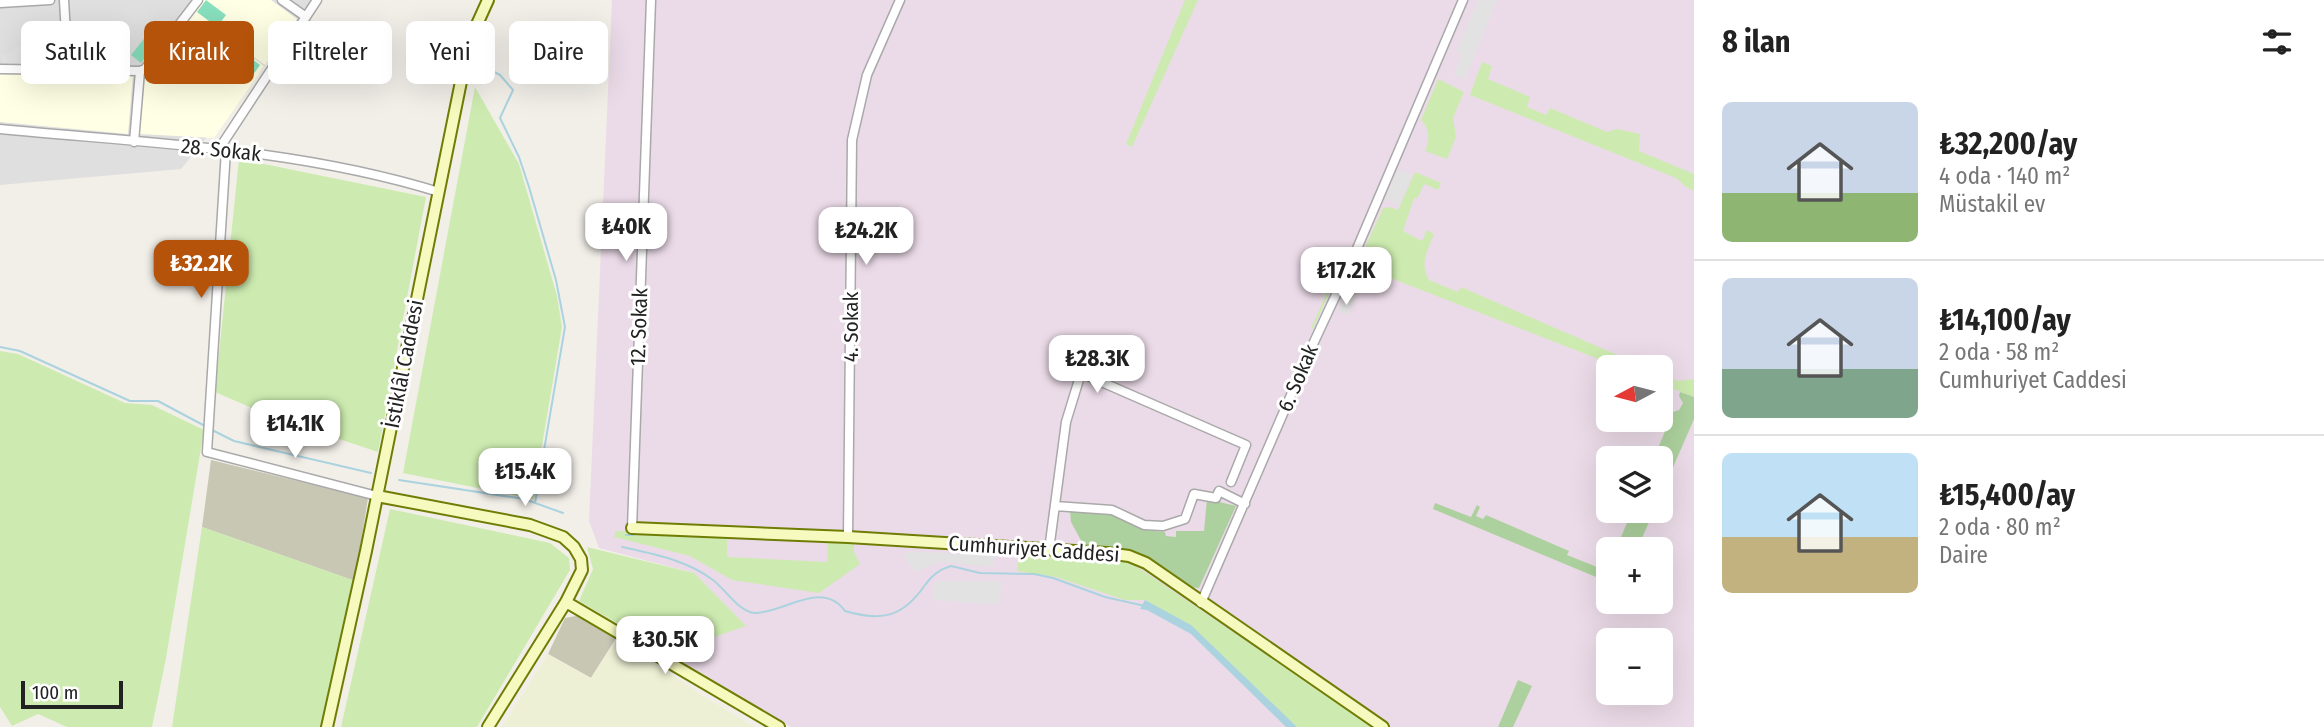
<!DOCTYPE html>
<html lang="tr">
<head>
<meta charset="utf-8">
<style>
  :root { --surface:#fff; --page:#f6f6f6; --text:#222; --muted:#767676; --line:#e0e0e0; --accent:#b45309 }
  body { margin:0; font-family:"Fira Sans Condensed",sans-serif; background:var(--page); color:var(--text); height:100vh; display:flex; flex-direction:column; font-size:26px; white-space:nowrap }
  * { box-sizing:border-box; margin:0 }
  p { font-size:23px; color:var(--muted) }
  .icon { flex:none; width:38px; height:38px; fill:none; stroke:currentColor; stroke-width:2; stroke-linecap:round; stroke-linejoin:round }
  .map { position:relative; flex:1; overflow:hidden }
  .panel { display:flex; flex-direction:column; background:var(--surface); width:630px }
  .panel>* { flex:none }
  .guide { position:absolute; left:21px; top:21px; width:665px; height:63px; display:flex; gap:14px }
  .needle { width:46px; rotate:263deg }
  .controls { position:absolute; left:1596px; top:355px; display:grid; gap:14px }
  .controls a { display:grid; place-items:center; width:77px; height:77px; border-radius:10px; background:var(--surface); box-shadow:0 7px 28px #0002; font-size:35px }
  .scale { position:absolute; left:21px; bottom:18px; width:102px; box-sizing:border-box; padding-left:7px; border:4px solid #222; border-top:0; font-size:19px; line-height:24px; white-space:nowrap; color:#222; -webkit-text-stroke:5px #fff; paint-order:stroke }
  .price { position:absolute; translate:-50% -60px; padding:0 16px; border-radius:14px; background:#fff; color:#222; font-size:23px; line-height:46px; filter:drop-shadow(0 2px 4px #0008) }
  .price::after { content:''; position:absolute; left:50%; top:42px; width:21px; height:16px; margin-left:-10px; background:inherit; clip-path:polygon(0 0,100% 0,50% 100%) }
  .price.on { background:var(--accent); color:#fff }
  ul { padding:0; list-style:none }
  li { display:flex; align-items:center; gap:21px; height:175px; padding:0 28px }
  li+li { border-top:2px solid var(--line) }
  li span { display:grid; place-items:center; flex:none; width:196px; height:140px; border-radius:10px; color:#555 }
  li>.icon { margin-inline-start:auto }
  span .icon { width:84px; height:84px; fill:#fffc; stroke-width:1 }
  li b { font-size:30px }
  h2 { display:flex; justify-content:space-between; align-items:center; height:84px; padding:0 28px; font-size:30px }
  .tag { padding:0 24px; border-radius:10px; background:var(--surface); box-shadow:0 7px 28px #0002; font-size:24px; line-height:63px }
  .tag.on { background:var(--accent); color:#fff }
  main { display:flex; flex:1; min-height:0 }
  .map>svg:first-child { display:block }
  .residential { fill:#e0dfdf }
  .industrial { fill:#ebdbe8; fill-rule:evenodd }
  .education { fill:#ffffe5 }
  .construction { fill:#c7c7b4 }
  .farmland { fill:#eef0d5 }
  .grass { fill:#cdebb0 }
  .forest { fill:#add19e }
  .pitch { fill:#88e0be }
  .parking { fill:#e2e2e2 }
  .water { fill:#aad3df }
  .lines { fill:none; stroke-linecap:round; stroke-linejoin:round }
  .stream { stroke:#aad3df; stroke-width:2 }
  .street-casing { stroke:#a9a9a9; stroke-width:11 }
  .secondary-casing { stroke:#707d05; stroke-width:14 }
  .street { stroke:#fff; stroke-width:8 }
  .secondary { stroke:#f7fabf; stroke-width:10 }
  .labels { text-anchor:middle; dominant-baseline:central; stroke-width:6; stroke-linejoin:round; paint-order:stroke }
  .street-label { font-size:21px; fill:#222; stroke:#fff }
</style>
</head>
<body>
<main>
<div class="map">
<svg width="1694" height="727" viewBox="0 0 1694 727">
  <rect width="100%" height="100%" fill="#f2efe9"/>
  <path class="residential" d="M0 0H318L181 169 0 185Z"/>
  <path class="industrial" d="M612 0H1694V727H791L666 652 745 626 694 573 599 548 589 521ZM1608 368H1661V420H1608ZM1608 458H1661V511H1608ZM1608 550H1661V602H1608ZM1608 640H1661V693H1608Z"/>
  <path class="education" d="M201 0H271L297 19 265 65 218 32 264 66 214 138 139 134 144 77Z
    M0 73 133 74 128 134 0 122Z"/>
  <path class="construction" d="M211 460 368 498 355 581 202 527Z
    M576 616 598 623 618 635 591 678 548 654 565 618Z"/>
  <path class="farmland" d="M617 638 711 701 755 727H502L548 654 591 678Z"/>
  <path class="grass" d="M1185 0H1198L1132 147 1126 144Z
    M1482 62 1492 66 1488 79 1530 97 1527 107 1546 115 1550 108 1607 132 1617 129 1640 134 1639 151 1694 174V191L1686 187 1676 178 1470 95Z
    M1438 79 1464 92 1453 118 1456 137 1447 159 1425 151C1430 140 1430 129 1421 120Z
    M475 87 519 164 557 296 562 327 533 499 403 473Z
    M239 159 426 197 378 452 273 417 215 392Z
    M1415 172 1441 183 1438 190 1424 184 1417 199 1414 198 1403 231 1422 241 1427 230 1434 234C1428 250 1419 263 1429 280L1458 292 1461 287 1645 367H1619L1357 265 1383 208 1390 207 1398 210Z
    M1338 268 1340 269 1313 329 1311 328Z
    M0 351 18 354 125 403 152 405 204 430 166 658 152 727H67L38 714 12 726 0 707Z
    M1661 374 1678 381 1694 379V397L1661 384Z
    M390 509 550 543 569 558 570 570 477 727H341Z
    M202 527 355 581 320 727H172Z
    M616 531 727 537V557L827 562 828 542 854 543V552L860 564 819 593 732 580 690 556 614 537Z
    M587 547 694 573 746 626 668 653 579 601 593 569Z
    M1019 553 1110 559 1130 562 1373 727H1297L1190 625 1145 600H1125L1056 577 1017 571Z"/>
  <path class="forest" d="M1680 392 1694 397V419L1661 495V458H1654L1673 412 1679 410 1683 403 1679 396Z
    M1207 499 1236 506 1199 588 1189 587 1117 549 1084 546 1071 522 1070 511 1104 513 1137 524 1144 530 1165 532 1166 536 1176 537V531H1204Z
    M1435 503 1471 517 1477 505 1480 507 1476 516 1483 519 1486 515 1569 551 1567 555 1607 571 1608 568V582L1433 509Z
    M1632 511H1654L1637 549H1616Z
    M1518 680 1532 686 1513 727H1498Z"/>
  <path class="pitch" d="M206 0 226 15 217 27 197 12Z
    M147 35 156 43 141 63 131 55Z
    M236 47 260 65 250 79 226 61Z"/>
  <path class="parking" d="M1478 0H1497L1465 79 1454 75 1461 56 1457 50Z
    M45 45 46 65 2 64V55H7L18 46Z
    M1398 169 1412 175 1399 206 1385 198Z
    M1357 265 1366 270 1348 315 1338 311Z
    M910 551 995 556 993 567 939 562 915 572 903 554H907Z
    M935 581H1001L1000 605 932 600Z"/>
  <path class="water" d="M1145 600 1191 625 1297 727H1286L1191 634 1147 610 1140 609Z"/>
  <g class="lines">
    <path class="stream" d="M486 53 494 72 500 75 513 90 500 118 519 157 529 187 556 280 565 327 535 503
      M0 347 20 351 130 401H158L205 426
      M210 429 234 441 371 473
      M399 480 524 499 563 513
      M626 535H634
      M622 547C654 554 686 560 713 580 725 589 739 612 755 613 784 613 822 579 845 611 882 622 903 617 925 585 932 575 940 569 951 566L980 573 1034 574 1053 578 1105 597 1145 606"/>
    <g class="street-casing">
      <path id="street" d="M64 0 68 69
        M282 0 306 17
        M0 3 50 0
        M0 69 140 71 145 69 198 0
        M0 129C146 143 297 148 439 192
        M134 142 140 71
        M219 149 317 0
        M226 150 207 452 377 496
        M1055 506 1112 510 1144 525 1163 526 1185 519 1194 494 1216 498 1219 491 1245 504
        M632 528 651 0
        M848 537 852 140 867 75 900 0
        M1049 550 1066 422 1081 373 1246 445 1231 482
        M1201 603 1314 342 1353 258 1463 0"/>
    </g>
    <g class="secondary-casing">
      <path id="secondary" d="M377 496 530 525 563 537 574 547 581 559 582 570 566 602 488 727
        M632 528 848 537 1107 553 1129 556 1146 563 1383 727
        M566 602 779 727
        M327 727 366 551 469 42 488 0"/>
    </g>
    <use href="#street" class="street"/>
    <use href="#secondary" class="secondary"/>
  </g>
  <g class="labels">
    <g class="street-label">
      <text transform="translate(221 150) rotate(6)">28. Sokak</text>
      <text transform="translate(639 327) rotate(-88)">12. Sokak</text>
      <text transform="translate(851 327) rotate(-90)">4. Sokak</text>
      <text transform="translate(404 364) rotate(-79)">İstiklâl Caddesi</text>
      <text transform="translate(1298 378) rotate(-67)">6. Sokak</text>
      <text transform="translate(1034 549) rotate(4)">Cumhuriyet Caddesi</text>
    </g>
  </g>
</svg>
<div class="controls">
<a><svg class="needle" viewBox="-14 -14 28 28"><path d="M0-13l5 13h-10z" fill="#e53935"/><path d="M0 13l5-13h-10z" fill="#767676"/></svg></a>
<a><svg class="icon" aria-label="layers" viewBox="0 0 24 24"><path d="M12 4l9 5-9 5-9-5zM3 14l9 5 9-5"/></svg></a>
<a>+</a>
<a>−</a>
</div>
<div class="scale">100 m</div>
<b class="price" style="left:626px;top:263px">₺40K</b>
<b class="price" style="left:866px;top:267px">₺24.2K</b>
<b class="price on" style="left:201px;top:300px">₺32.2K</b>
<b class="price" style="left:1346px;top:307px">₺17.2K</b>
<b class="price" style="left:1097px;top:395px">₺28.3K</b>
<b class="price" style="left:295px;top:460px">₺14.1K</b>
<b class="price" style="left:525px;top:508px">₺15.4K</b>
<b class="price" style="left:665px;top:676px">₺30.5K</b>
<div class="guide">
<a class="tag">Satılık</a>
<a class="tag on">Kiralık</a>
<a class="tag">Filtreler</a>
<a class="tag">Yeni</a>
<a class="tag">Daire</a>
</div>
</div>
<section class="panel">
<h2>8 ilan<svg class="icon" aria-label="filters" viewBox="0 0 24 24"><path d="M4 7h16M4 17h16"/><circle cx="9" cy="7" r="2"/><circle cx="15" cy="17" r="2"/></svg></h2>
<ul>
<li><span style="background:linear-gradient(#c9d6e8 65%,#8fb573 0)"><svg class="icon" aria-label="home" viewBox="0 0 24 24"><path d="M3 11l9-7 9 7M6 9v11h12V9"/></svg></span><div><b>₺32,200/ay</b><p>4 oda · 140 m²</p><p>Müstakil ev</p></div></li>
<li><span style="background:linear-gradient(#c9d6e8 65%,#7fa58c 0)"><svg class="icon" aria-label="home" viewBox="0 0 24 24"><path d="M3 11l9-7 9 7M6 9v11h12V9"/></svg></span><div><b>₺14,100/ay</b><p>2 oda · 58 m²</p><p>Cumhuriyet Caddesi</p></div></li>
<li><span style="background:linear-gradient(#bfe0f5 60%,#c2b280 0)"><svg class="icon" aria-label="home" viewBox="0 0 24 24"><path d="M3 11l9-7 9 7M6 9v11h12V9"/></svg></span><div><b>₺15,400/ay</b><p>2 oda · 80 m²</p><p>Daire</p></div></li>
</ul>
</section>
</main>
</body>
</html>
